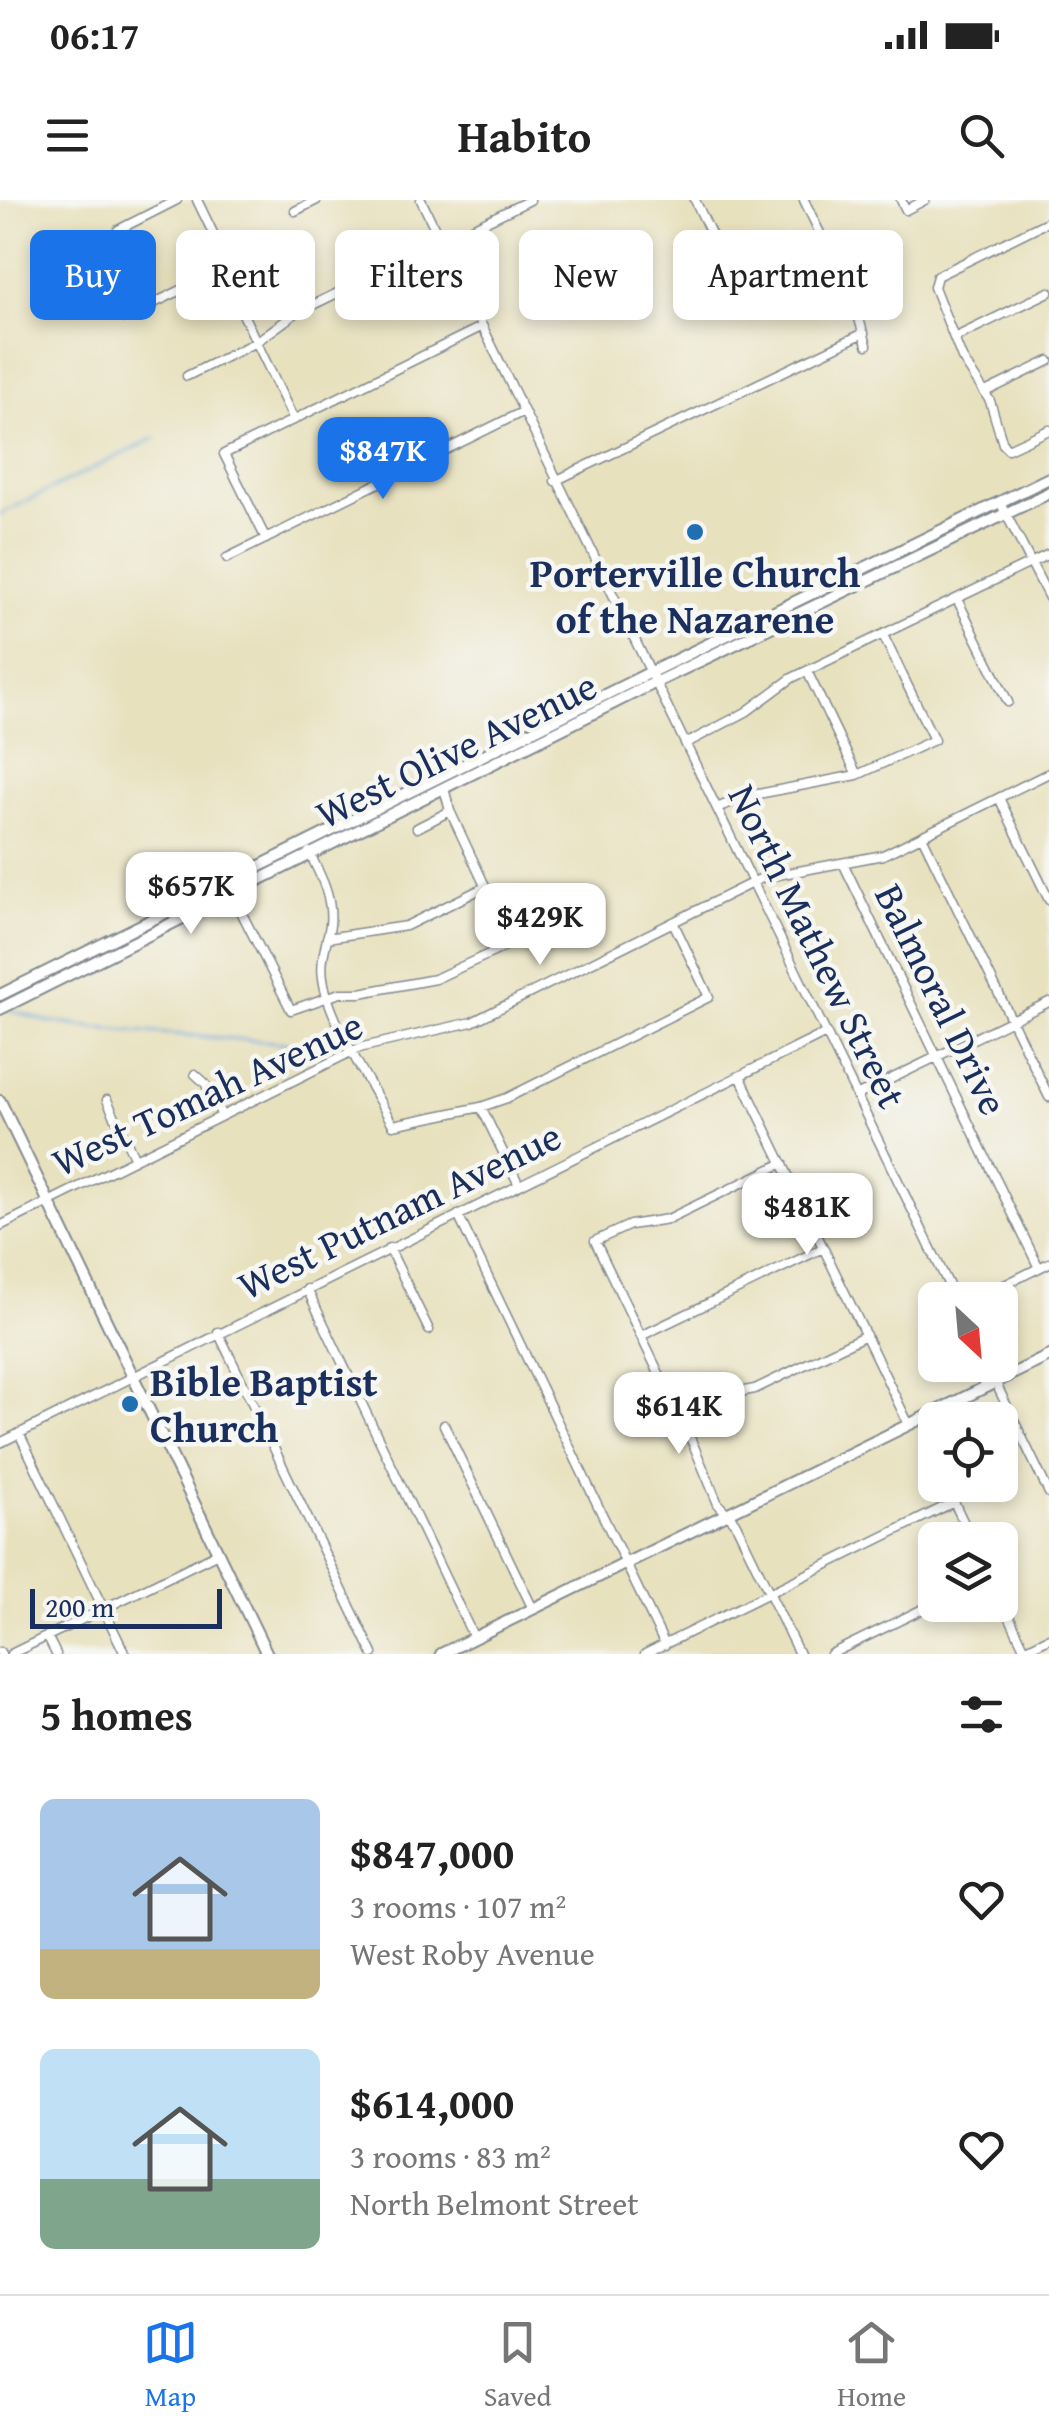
<!DOCTYPE html>
<html lang="en">
<head>
<meta charset="utf-8">
<style>
  :root { --surface:#fff; --page:#f6f6f6; --text:#222; --muted:#767676; --line:#e0e0e0; --accent:#1a73e8 }
  body { margin:0; font-family:"Gentium Book Plus",serif; background:var(--page); color:var(--text); height:100vh; display:flex; flex-direction:column; font-size:38px; white-space:nowrap }
  * { box-sizing:border-box; margin:0 }
  p { font-size:32px; color:var(--muted) }
  .icon { flex:none; width:55px; height:55px; fill:none; stroke:currentColor; stroke-width:2; stroke-linecap:round; stroke-linejoin:round }
  .map { position:relative; height:1454px; overflow:hidden }
  .drawer { display:flex; flex-direction:column; background:var(--surface); flex:1 }
  .drawer>* { flex:none }
  .hud { position:absolute; left:30px; top:30px; width:990px; height:90px; display:flex; gap:20px }
  .needle { width:65px; rotate:154deg }
  .fabs { position:absolute; left:918px; top:1082px; display:grid; gap:20px }
  .fabs a { display:grid; place-items:center; width:100px; height:100px; border-radius:15px; background:var(--surface); box-shadow:0 5px 15px #0003; font-size:50px }
  .scale { position:absolute; left:30px; bottom:25px; width:192px; box-sizing:border-box; padding-left:10px; border:5px solid #1b2f5e; border-top:0; font-size:28px; line-height:35px; white-space:nowrap; color:#1b2f5e; -webkit-text-stroke:8px #f6f6f2; paint-order:stroke }
  .price { position:absolute; translate:-50% -85px; padding:0 22px; border-radius:20px; background:#fff; color:#222; font-size:32px; line-height:65px; filter:drop-shadow(0 2px 5px #0008) }
  .price::after { content:''; position:absolute; left:50%; top:60px; width:30px; height:22px; margin-left:-15px; background:inherit; clip-path:polygon(0 0,100% 0,50% 100%) }
  .price.active { background:var(--accent); color:#fff }
  ul { padding:0; list-style:none }
  li { display:flex; align-items:center; gap:30px; height:250px; padding:0 40px }
  li span { display:grid; place-items:center; flex:none; width:280px; height:200px; border-radius:15px; color:#555 }
  li>.icon { margin-inline-start:auto }
  span .icon { width:120px; height:120px; fill:#fffc; stroke-width:1 }
  li b { font-size:42px }
  h2 { display:flex; justify-content:space-between; align-items:center; height:120px; padding:0 40px; font-size:42px }
  .pill { padding:0 35px; border-radius:15px; background:var(--surface); box-shadow:0 5px 15px #0003; font-size:35px; line-height:90px }
  .pill.active { background:var(--accent); color:#fff }
  .status { display:flex; justify-content:space-between; align-items:center; height:70px; padding:0 50px; background:var(--surface); direction:ltr }
  .status svg { height:28px; fill:currentColor }
  header { display:flex; justify-content:space-between; align-items:center; height:130px; padding:0 40px; background:var(--surface); font-size:45px; font-weight:700 }
  .tab-bar { display:flex; justify-content:space-around; align-items:center; height:140px; border-top:2px solid var(--line); background:var(--surface); font-size:28px; color:var(--muted) }
  .tab-bar a { display:grid; justify-items:center; gap:5px }
  .tab-bar .active { color:var(--accent) }
  .map>svg:first-child { display:block }
  .lines { fill:none; stroke-linecap:round; stroke-linejoin:round }
  .stream { stroke:#6ba7dc; stroke-width:2.5 }
  .minor-casing { stroke:#82888e; stroke-width:11 }
  .major-casing { stroke:#82888e; stroke-width:14 }
  .minor { stroke:#fff; stroke-width:8 }
  .major { stroke:#fff; stroke-width:10 }
  .poi-dot { fill:#1f6fb2; stroke:#f6f6f2; stroke-width:4 }
  .labels { text-anchor:middle; dominant-baseline:central; stroke-width:9; stroke-linejoin:round; paint-order:stroke }
  .poi-label { font-size:40px; font-weight:bold; fill:#1b2f5e; stroke:#f6f6f2 }
  .street-label { font-size:40px; fill:#1b2f5e; stroke:#f6f6f2 }
</style>
</head>
<body>
<div class="status"><b>06:17</b><svg viewBox="0 0 49 12"><path d="M0 12V9h3v3zM5 12V6h3v6zM10 12V3h3v9zM15 12V0h3v12zM26 1h20v11H26zM47 4h2v5h-2z"/></svg></div>
<header><svg class="icon" aria-label="menu" viewBox="0 0 24 24"><path d="M4 6h16M4 12h16M4 18h16"/></svg>Habito<svg class="icon" aria-label="search" viewBox="0 0 24 24"><circle cx="10" cy="10" r="6"/><path d="M15 15l6 6"/></svg></header>
<div class="map">
<svg width="1049" height="1454" viewBox="0 0 1049 1454">
  <rect width="100%" height="100%" fill="#f6f6f2"/>
  <filter id="ink" filterUnits="userSpaceOnUse"><feTurbulence type="fractalNoise" baseFrequency=".01" numOctaves="2"/><feDisplacementMap in="SourceGraphic" scale="20" xChannelSelector="R" yChannelSelector="G"/><feConvolveMatrix kernelMatrix="1 2 1 2 8 2 1 2 1" color-interpolation-filters="sRGB"/></filter>
  <filter id="wash" filterUnits="userSpaceOnUse"><feTurbulence type="fractalNoise" baseFrequency=".0048" numOctaves="4" result="noise"/><feDisplacementMap in="SourceGraphic" scale="40" xChannelSelector="R" yChannelSelector="G"/><feGaussianBlur stdDeviation="2.25" result="paint"/><feColorMatrix in="noise" values="0 0 0 0 0 0 0 0 0 0 0 0 0 0 0 0 0 1.4 0 .05"/><feComposite in="paint" operator="in"/></filter>
  <g filter="url(#wash)">
    <rect width="100%" height="100%" fill="#e8e1be"/>
    <g class="lines">
      <path class="stream" d="M0 314 155 238
        M10 810 46 821 95 828 337 847"/>
    </g>
  </g>
  <g filter="url(#ink)">
    <g class="lines">
      <g class="minor-casing">
        <path id="minor" d="M197 0 226 60 240 108 294 220
          M421 0 956 1100
          M695 0 739 93
          M804 0 855 106 867 145
          M901 0 906 10 925 0
          M295 11 317 0
          M1049 21 937 76 934 87 962 158 990 201 1003 244 1008 249 1049 230
          M118 30 177 0
          M123 118 229 67
          M954 138 1049 92
          M187 176 256 142 296 113 530 0
          M985 192 1049 161
          M555 281 864 133
          M1000 302 1049 398
          M266 339 224 254 481 127
          M227 358 522 212
          M957 399 1008 502
          M807 471 857 575
          M687 543 746 512 792 478 1049 354
          M999 598 1049 700
          M719 607 748 596 857 575 934 540 883 435
          M417 628 450 611
          M922 636 1049 897
          M309 652C321 676 333 698 330 725 327 743 320 759 323 778 328 820 372 886 393 925L481 907 507 898 709 797 673 722
          M843 663 1039 1068
          M232 694 291 810 340 793H360L435 779 502 748 509 740 508 735 450 611 444 588
          M327 738 406 726 485 687
          M195 874 205 883 222 916
          M740 876 909 1225
          M856 896 1049 802
          M107 900 135 959
          M481 907 519 985
          M783 963 668 1019 630 1025 595 1041 693 1244 718 1304 735 1322 799 1454
          M458 1015 665 1445
          M0 1026 359 848 472 822 762 678 883 655 1049 573
          M389 1048 429 1130
          M307 1089 474 1438
          M974 1100 1049 1063
          M218 1132 373 1454
          M641 1136 823 1048
          M987 1165 1049 1293
          M679 1214 718 1196 755 1189 866 1135
          M444 1225 533 1409
          M19 1233 125 1454
          M0 1243 826 833
          M1000 1397 1027 1454
          M47 1436 56 1454
          M0 1452 1 1454
          M11 1454 218 1353
          M645 1454 954 1302 972 1340
          M831 1454 935 1403
          M1016 1454 1049 1438"/>
      </g>
      <g class="major-casing">
        <path id="major" d="M0 795 649 473 1049 278
          M0 809 646 487 1049 293
          M0 901 267 1454
          M441 1454 1049 1156"/>
      </g>
      <use href="#minor" class="minor"/>
      <use href="#major" class="major"/>
    </g>
  </g>
  <g class="poi-dot">
    <circle cx="695" cy="332" r="10"/>
    <circle cx="130" cy="1204" r="10"/>
  </g>
  <g class="labels">
    <g class="poi-label">
      <text x="695" y="372">Porterville Church<tspan x="695" dy="46">of the Nazarene</tspan></text>
      <text x="150" y="1181" text-anchor="start">Bible Baptist<tspan x="150" dy="46">Church</tspan></text>
    </g>
    <g class="street-label">
      <text transform="translate(456 549) rotate(-26)">West Olive Avenue</text>
      <text transform="translate(818 746) rotate(64)">North Mathew Street</text>
      <text transform="translate(942 799) rotate(64)">Balmoral Drive</text>
      <text transform="translate(207 893) rotate(-25)">West Tomah Avenue</text>
      <text transform="translate(399 1010) rotate(-26)">West Putnam Avenue</text>
    </g>
  </g>
</svg>
<div class="fabs">
<a><svg class="needle" viewBox="-14 -14 28 28"><path d="M0-13l5 13h-10z" fill="#e53935"/><path d="M0 13l5-13h-10z" fill="#767676"/></svg></a>
<a><svg class="icon" aria-label="locate" viewBox="0 0 24 24"><circle cx="12" cy="12" r="6"/><path d="M12 2v4M12 18v4M2 12h4M18 12h4"/></svg></a>
<a><svg class="icon" aria-label="layers" viewBox="0 0 24 24"><path d="M12 4l9 5-9 5-9-5zM3 14l9 5 9-5"/></svg></a>
</div>
<div class="scale">200 m</div>
<b class="price active" style="left:383px;top:302px">$847K</b>
<b class="price" style="left:191px;top:737px">$657K</b>
<b class="price" style="left:540px;top:768px">$429K</b>
<b class="price" style="left:807px;top:1058px">$481K</b>
<b class="price" style="left:679px;top:1257px">$614K</b>
<div class="hud">
<a class="pill active">Buy</a>
<a class="pill">Rent</a>
<a class="pill">Filters</a>
<a class="pill">New</a>
<a class="pill">Apartment</a>
</div>
</div>
<section class="drawer">
<h2>5 homes<svg class="icon" aria-label="filters" viewBox="0 0 24 24"><path d="M4 7h16M4 17h16"/><circle cx="9" cy="7" r="2"/><circle cx="15" cy="17" r="2"/></svg></h2>
<ul>
<li><span style="background:linear-gradient(#a9c7e8 75%,#c2b280 0)"><svg class="icon" aria-label="home" viewBox="0 0 24 24"><path d="M3 11l9-7 9 7M6 9v11h12V9"/></svg></span><div><b>$847,000</b><p>3 rooms · 107 m²</p><p>West Roby Avenue</p></div><svg class="icon" aria-label="heart" viewBox="0 0 24 24"><path d="M12 20l-8-8c-3-5 5-10 8-4 3-6 11-1 8 4z"/></svg></li>
<li><span style="background:linear-gradient(#bfe0f5 65%,#7fa58c 0)"><svg class="icon" aria-label="home" viewBox="0 0 24 24"><path d="M3 11l9-7 9 7M6 9v11h12V9"/></svg></span><div><b>$614,000</b><p>3 rooms · 83 m²</p><p>North Belmont Street</p></div><svg class="icon" aria-label="heart" viewBox="0 0 24 24"><path d="M12 20l-8-8c-3-5 5-10 8-4 3-6 11-1 8 4z"/></svg></li>
</ul>
</section>
<nav class="tab-bar">
<a class="active"><svg class="icon" aria-label="map" viewBox="0 0 24 24"><path d="M3 6l6-2 6 2 6-2v14l-6 2-6-2-6 2zM9 4v14M15 6v14"/></svg>Map</a>
<a><svg class="icon" aria-label="saved" viewBox="0 0 24 24"><path d="M7 4h10v16l-5-4-5 4z"/></svg>Saved</a>
<a><svg class="icon" aria-label="home" viewBox="0 0 24 24"><path d="M3 11l9-7 9 7M6 9v11h12V9"/></svg>Home</a>
</nav>
</body>
</html>
